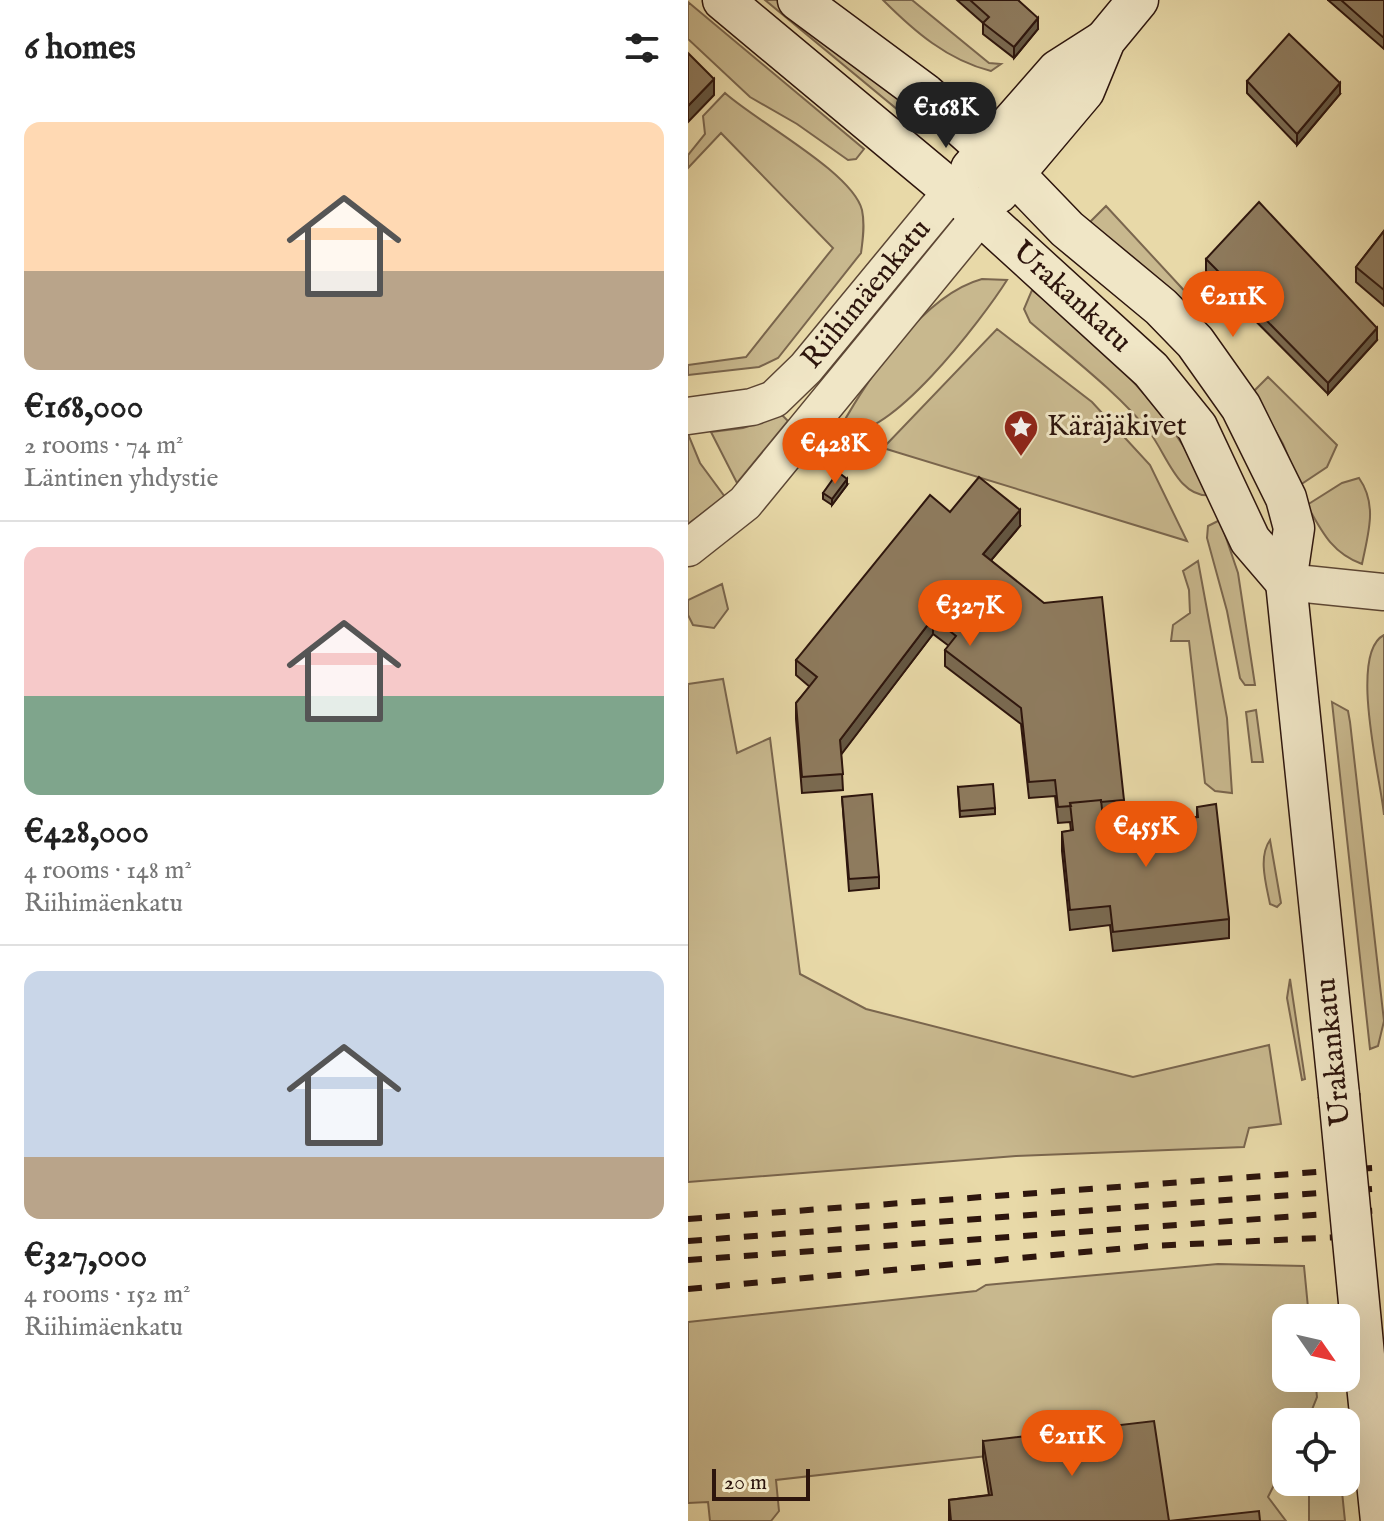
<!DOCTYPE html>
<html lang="en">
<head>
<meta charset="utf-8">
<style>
  :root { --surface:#fff; --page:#f2f2f2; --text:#222; --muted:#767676; --line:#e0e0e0; --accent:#ea580c }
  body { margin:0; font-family:"IM FELL English",serif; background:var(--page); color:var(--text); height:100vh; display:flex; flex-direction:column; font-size:30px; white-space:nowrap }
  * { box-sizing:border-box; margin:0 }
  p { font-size:26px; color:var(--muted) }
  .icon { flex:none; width:44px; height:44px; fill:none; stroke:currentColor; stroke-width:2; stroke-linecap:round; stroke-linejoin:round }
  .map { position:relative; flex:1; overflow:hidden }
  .sheet { display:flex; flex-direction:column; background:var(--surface); width:688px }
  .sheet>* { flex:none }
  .needle { width:52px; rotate:124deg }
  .tools { position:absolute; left:584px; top:1304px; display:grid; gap:16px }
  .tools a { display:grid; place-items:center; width:88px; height:88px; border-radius:16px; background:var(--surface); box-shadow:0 8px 32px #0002; font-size:40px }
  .scale { position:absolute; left:24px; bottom:20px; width:98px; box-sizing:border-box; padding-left:8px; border:4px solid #2d150d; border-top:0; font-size:22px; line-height:28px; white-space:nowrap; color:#2d150d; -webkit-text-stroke:6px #f0e6c6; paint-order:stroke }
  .price { position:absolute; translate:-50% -68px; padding:0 18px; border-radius:28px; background:var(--accent); color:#fff; font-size:26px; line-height:52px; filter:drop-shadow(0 2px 4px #0008) }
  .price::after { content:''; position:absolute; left:50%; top:48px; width:24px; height:18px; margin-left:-12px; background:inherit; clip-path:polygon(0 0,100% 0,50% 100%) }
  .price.active { background:#222; color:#fff }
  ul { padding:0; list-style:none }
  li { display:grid; align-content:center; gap:16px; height:424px; padding:0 24px }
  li+li { border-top:2px solid var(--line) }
  li span { display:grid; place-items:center; height:248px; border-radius:16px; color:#555 }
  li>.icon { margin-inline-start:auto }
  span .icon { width:144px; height:144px; fill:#fffc; stroke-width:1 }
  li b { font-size:34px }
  h2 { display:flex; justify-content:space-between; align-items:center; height:96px; padding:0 24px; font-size:34px }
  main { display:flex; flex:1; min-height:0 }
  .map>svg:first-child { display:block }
  .green { fill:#c8b88e; stroke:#7a664e; stroke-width:2 }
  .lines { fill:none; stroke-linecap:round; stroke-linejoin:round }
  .tertiary-casing { stroke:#5c4634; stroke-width:39 }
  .secondary-casing { stroke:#2d150d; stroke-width:43 }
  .tertiary { stroke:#f0e6c6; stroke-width:36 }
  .secondary { stroke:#f0e6c6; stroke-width:40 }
  .rail { stroke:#2d150d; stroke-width:6; stroke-dasharray:14 14; stroke-linecap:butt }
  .secondary-bridge-casing { stroke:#2d150d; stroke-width:43; stroke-linecap:butt }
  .secondary-bridge { stroke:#f0e6c6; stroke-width:40 }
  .wall { fill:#7a6a51; stroke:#2d150d; stroke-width:2 }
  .shaded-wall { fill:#635642; stroke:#2d150d; stroke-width:2 }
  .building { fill:#8e7b5e; stroke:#2d150d; stroke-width:2 }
  .labels { text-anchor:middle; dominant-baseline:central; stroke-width:6; stroke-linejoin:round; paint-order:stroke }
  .street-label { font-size:30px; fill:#2d150d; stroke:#f0e6c6 }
  .poi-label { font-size:30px; fill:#2d150d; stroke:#f0e6c6; text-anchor:start }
</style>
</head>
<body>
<main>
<section class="sheet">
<h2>6 homes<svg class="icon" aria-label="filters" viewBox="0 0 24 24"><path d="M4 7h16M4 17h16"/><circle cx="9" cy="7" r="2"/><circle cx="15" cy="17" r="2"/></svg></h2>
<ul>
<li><span style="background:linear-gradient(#ffd9b3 60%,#b9a48a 0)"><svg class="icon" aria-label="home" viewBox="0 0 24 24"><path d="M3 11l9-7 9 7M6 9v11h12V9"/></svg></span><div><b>€168,000</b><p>2 rooms · 74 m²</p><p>Läntinen yhdystie</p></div></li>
<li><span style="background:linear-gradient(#f6c9c9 60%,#7fa58c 0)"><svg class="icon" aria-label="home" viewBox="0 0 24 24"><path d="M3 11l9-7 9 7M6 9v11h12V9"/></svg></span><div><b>€428,000</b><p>4 rooms · 148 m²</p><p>Riihimäenkatu</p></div></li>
<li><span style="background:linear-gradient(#c9d6e8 75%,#b9a48a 0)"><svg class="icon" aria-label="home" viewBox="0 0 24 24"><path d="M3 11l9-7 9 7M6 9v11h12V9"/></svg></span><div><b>€327,000</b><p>4 rooms · 152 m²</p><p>Riihimäenkatu</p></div></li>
</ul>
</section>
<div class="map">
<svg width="696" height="1521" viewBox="0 0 696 1521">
  <rect width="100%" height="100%" fill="#e8d9a8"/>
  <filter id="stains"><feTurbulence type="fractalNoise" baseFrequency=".0025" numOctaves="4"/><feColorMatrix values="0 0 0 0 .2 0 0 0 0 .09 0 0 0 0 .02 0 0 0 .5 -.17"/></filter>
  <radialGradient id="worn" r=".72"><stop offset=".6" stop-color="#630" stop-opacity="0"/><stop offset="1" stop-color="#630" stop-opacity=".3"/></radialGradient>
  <path class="green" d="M77 0H95L219 100 210 110Z
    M195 0H224L301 63 313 64 303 71C259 60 226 31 195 0Z
    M0 2 176 149 168 159 160 160 109 124 62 97 0 39Z
    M37 93C69 122 164 172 174 210 177 224 175 239 173 253L90 358 71 367 0 375V365L58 357 145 248 33 133 0 168V155L17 134 15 116Z
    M418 206 516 312 510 322 399 225Z
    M294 279 319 280C297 315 196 451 151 430 180 378 235 295 294 279Z
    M344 290C418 347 481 410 524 495 491 500 478 453 462 433 432 394 379 354 342 322L336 309Z
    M309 329 404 402 462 465 499 541 195 448Z
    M580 377 649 445 639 467 612 485 595 444 565 392Z
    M94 415 100 421 49 483 23 432 55 428Z
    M0 434 12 463 37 497 0 524Z
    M671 478C690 505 680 534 674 564 644 553 634 532 619 505L654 483Z
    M532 520 550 573 567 685H557L552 678 539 611 519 538 520 526Z
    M510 561 539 718 544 793 527 791 517 783 501 641H483L485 625 502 613 501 590 495 571Z
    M34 584 40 609 26 628 5 625 0 615V600Z
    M696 635V815C693 780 660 653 696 635Z
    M35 679 49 753 82 738 112 974 178 1009 445 1077 581 1045 593 1124 561 1128 556 1147 328 1156 0 1182V684Z
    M644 702 660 711 662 722 696 1021 690 1046 682 1049Z
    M568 710 575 762H564L558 712Z
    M582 840 593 903 589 907 582 904C578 884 570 857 582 840Z
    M602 979 617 1079 614 1080 599 998Z
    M530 1264 616 1266 621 1318H598V1378H627L629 1397 619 1422H598V1461L580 1497 598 1521H478L465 1437 88 1480 91 1511 83 1521H22L20 1502 0 1503V1322L288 1291 298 1285Z
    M621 1482H653L657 1521H621Z"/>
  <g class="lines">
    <g class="tertiary-casing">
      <g id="tertiary">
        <path id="s1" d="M0 416 64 407 86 399 118 368 264 191"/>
        <path d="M0 548 57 503 293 215"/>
        <path d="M598 582 696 592"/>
      </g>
    </g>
    <g class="secondary-casing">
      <g id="secondary">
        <path id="s2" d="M35 0 293 215 463 370 509 427 562 540 598 582"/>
        <path d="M110 0 237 94 326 174 379 229 473 307 507 342 553 407 598 498 606 528 598 582 651 1095"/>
        <path d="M283 169 370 70 417 40"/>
        <path d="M310 193 396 91 417 40 450 0"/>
        <path d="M677 1365 693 1521"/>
      </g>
    </g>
    <use href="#tertiary" class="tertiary"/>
    <use href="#secondary" class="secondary"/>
    <path class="rail" d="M0 1219 696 1167
      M0 1241 696 1188
      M0 1260 696 1210
      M0 1289 461 1246 696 1235"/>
    <g class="secondary-bridge-casing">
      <path id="secondary-bridge" d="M651 1095 677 1365"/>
    </g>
    <use href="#secondary-bridge" class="secondary-bridge"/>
  </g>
  <path class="wall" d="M269 0H330L350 29 326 58 295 34V23Z
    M639 0H696V49L640 0Z
    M559 81 652 94 609 145 559 93Z
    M696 231V306L668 282V267Z
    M518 259 689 340 640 394 518 271Z
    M159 485 144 505 135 499V493Z
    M262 512 332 526 303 560 436 800V816L415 818 416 827 509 817V807L541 919V938L425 951 422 925 382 930 374 851V832L383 831 382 822 370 823 367 796 341 798 333 724 257 666V650L261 646 245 634 153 754 155 790 114 793 108 719V703L122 687 108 675V660Z
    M270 787 307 808V814L272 817Z
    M154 797 191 877V888L161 891Z
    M295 1441 481 1521H261V1500L301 1495 295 1457Z"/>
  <path class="shaded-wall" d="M350 18V29L326 58V47Z
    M26 79V95L0 122V106Z
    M652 83V94L609 145V134Z
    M689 328V340L640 394V383Z
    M159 479V485L144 505V499Z
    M332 510V526L295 570V554Z
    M245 618V634L152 756V740Z"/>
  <path class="building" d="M282 0H330L350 18 326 47 295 23 301 17Z
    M653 0H696V38Z
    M601 34 652 83 609 134 559 81Z
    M0 53 26 79 0 106Z
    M571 202 689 328 640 383 518 259Z
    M696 231V290L668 267Z
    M150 472 159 479 144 499 135 493Z
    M291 477 332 510 295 554 356 603 414 597 436 800 413 802V800L382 803 383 806 370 807 367 780 341 782 333 708 257 650 268 636 245 618 152 740 155 774 114 777 108 703 129 677 108 660 242 495 262 512Z
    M305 784 307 808 272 811 270 787Z
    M184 794 191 877 161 879 154 797Z
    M413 800 416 827 510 817 509 807 528 804 541 919 425 932 422 906 382 910 374 832 385 830 382 803Z
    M466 1421 481 1521H263L261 1500 304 1495 295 1441Z
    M571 1511 572 1521H481Z"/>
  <defs>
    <g id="sight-pin" transform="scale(1.8)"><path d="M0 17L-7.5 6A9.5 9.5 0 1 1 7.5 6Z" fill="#8f2418" stroke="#f0e6c6"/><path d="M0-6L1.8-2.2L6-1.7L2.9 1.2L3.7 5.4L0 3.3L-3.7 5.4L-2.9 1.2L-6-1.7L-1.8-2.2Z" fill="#fff"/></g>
  </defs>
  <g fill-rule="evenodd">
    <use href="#sight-pin" x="333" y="427"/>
  </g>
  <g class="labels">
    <g class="street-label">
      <text stroke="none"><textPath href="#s1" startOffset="228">Riihimäenkatu</textPath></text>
      <text stroke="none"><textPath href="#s2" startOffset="458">Urakankatu</textPath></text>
      <text transform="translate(646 1052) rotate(-96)">Urakankatu</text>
    </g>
    <g class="poi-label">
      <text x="359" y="427">Käräjäkivet</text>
    </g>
  </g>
  <rect width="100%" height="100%" filter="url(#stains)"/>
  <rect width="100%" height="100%" fill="url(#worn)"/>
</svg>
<div class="tools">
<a><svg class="needle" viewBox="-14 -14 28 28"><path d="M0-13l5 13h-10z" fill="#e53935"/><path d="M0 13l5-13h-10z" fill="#767676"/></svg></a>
<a><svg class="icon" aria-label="locate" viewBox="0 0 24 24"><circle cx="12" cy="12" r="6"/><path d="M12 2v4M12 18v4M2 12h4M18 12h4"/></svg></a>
</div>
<div class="scale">20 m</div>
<b class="price active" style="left:258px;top:150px">€168K</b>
<b class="price" style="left:545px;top:339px">€211K</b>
<b class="price" style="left:147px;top:486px">€428K</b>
<b class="price" style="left:282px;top:648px">€327K</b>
<b class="price" style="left:458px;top:869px">€455K</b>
<b class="price" style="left:384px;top:1478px">€211K</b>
</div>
</main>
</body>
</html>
